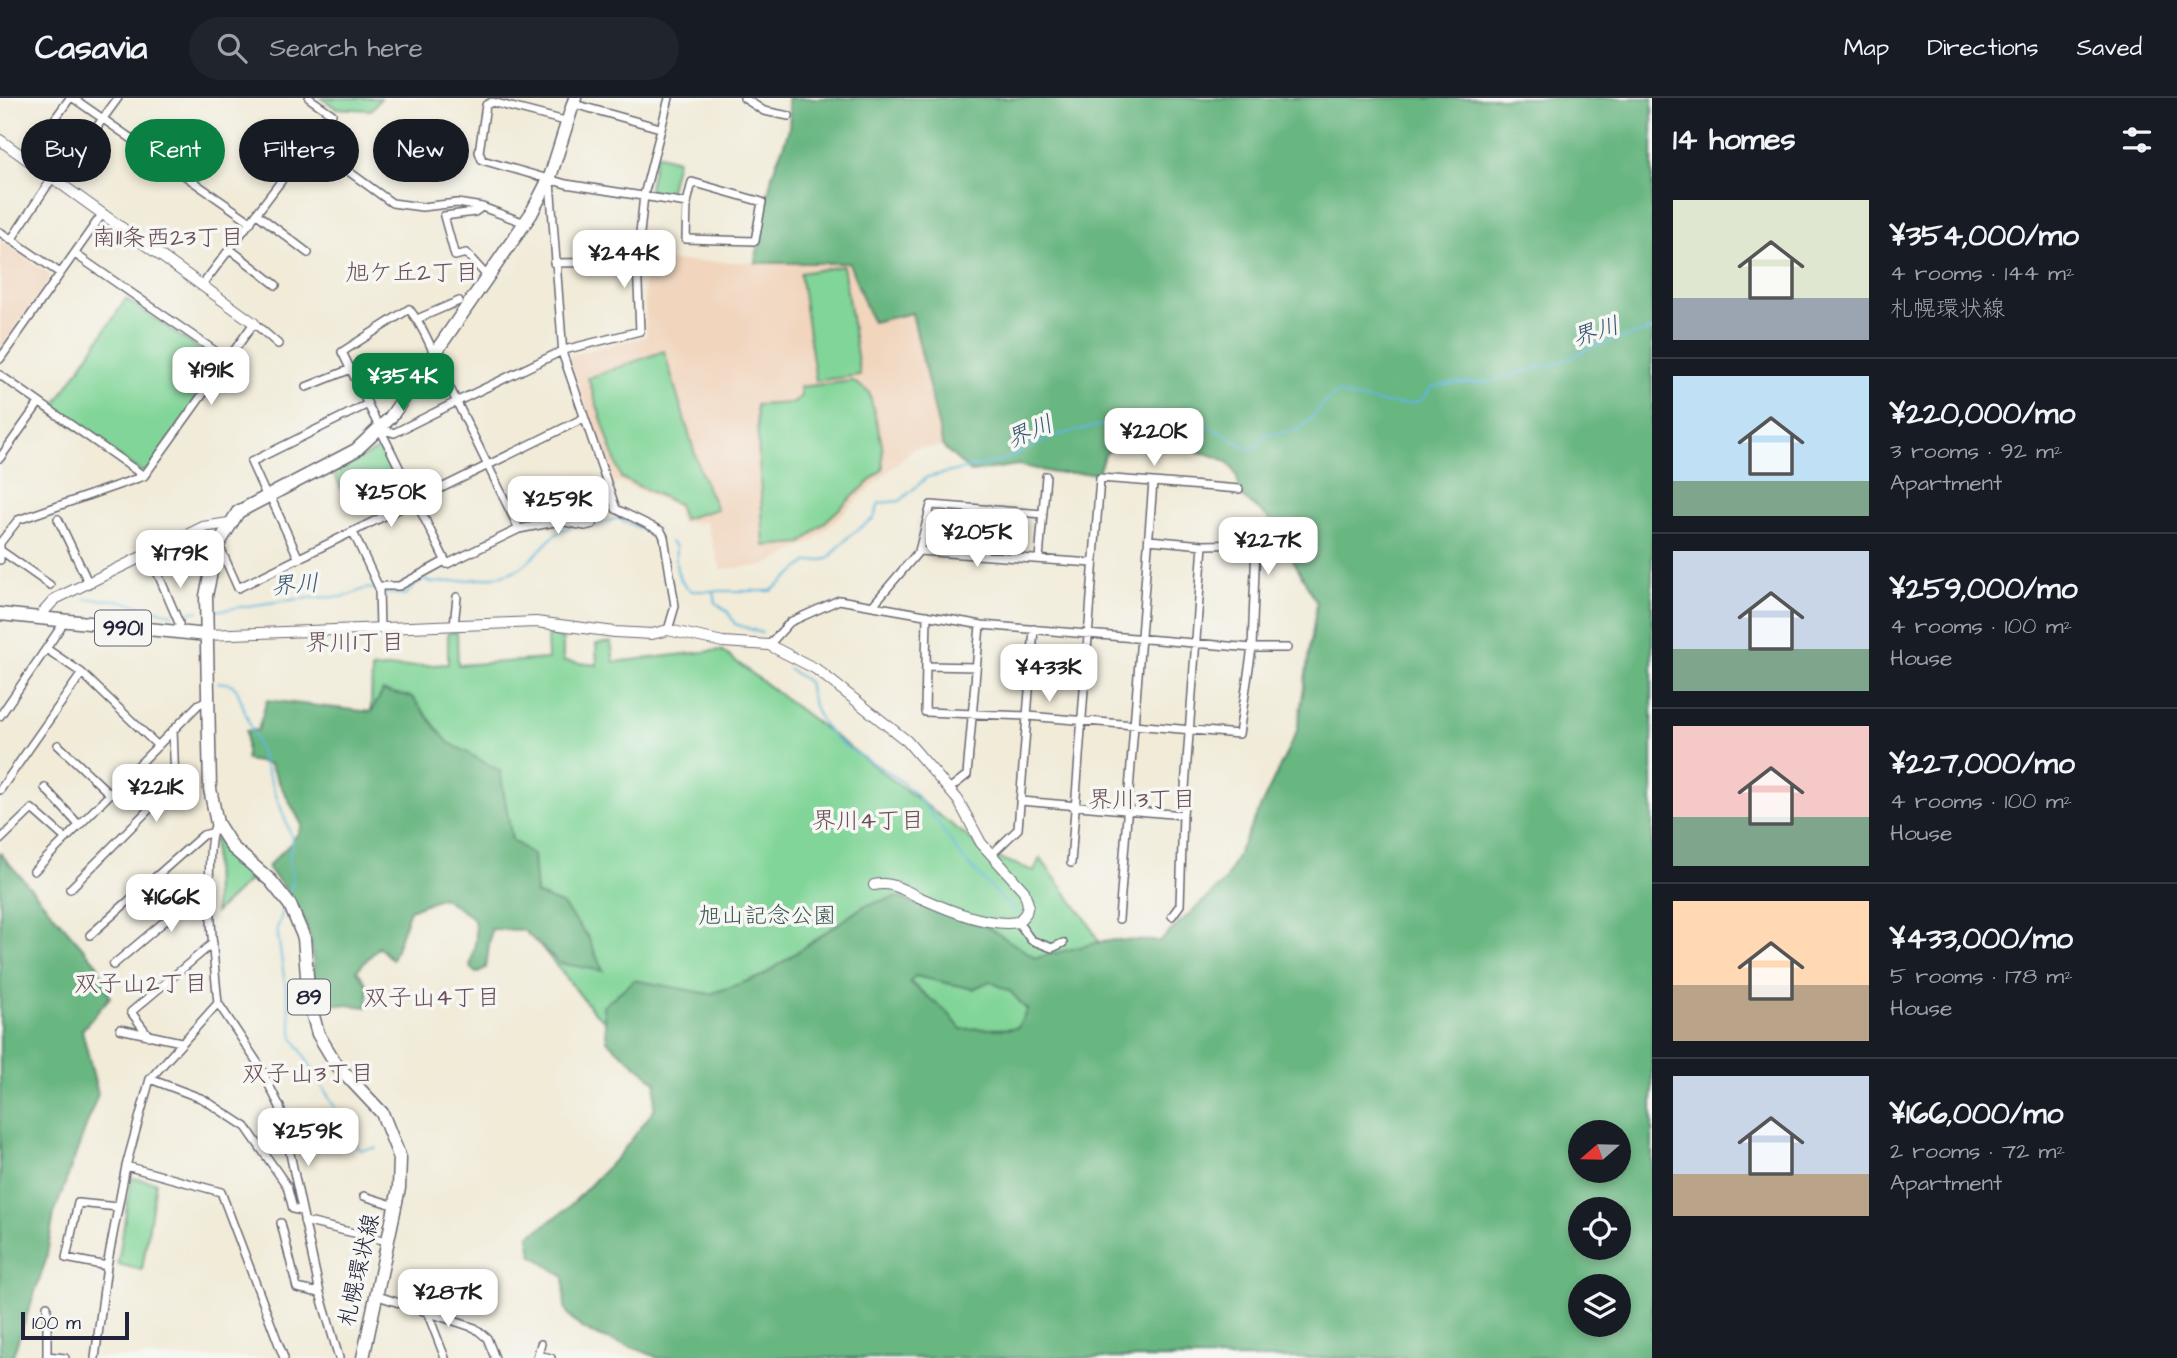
<!DOCTYPE html>
<html lang="en">
<head>
<meta charset="utf-8">
<style>
  :root { --surface:#171b24; --page:#20242c; --text:#f1f3f6; --muted:#9ea1a6; --line:#363941; --accent:#0b8043 }
  body { margin:0; font-family:"Architects Daughter","Klee One",sans-serif; background:var(--page); color:var(--text); height:100vh; display:flex; flex-direction:column; font-size:26px; white-space:nowrap }
  * { box-sizing:border-box; margin:0 }
  p { font-size:23px; color:var(--muted) }
  .icon { flex:none; width:38px; height:38px; fill:none; stroke:currentColor; stroke-width:2; stroke-linecap:round; stroke-linejoin:round }
  .map { position:relative; flex:1; overflow:hidden }
  .details { display:flex; flex-direction:column; background:var(--surface); width:525px }
  .details>* { flex:none }
  .guide { position:absolute; left:21px; top:21px; width:665px; height:63px; display:flex; gap:14px }
  .needle { width:46px; rotate:250deg }
  .tools { position:absolute; left:1568px; top:1022px; display:grid; gap:14px }
  .tools a { display:grid; place-items:center; width:63px; height:63px; border-radius:50%; background:var(--surface); box-shadow:0 4px 10px #0003; font-size:35px }
  .scale { position:absolute; left:21px; bottom:18px; width:108px; box-sizing:border-box; padding-left:7px; border:4px solid #22223b; border-top:0; font-size:19px; line-height:24px; white-space:nowrap; color:#22223b; -webkit-text-stroke:5px #f6f6f2; paint-order:stroke }
  .price { position:absolute; translate:-50% -60px; padding:0 16px; border-radius:14px; background:#fff; color:#222; font-size:23px; line-height:46px; filter:drop-shadow(0 2px 4px #0008) }
  .price::after { content:''; position:absolute; left:50%; top:42px; width:21px; height:16px; margin-left:-10px; background:inherit; clip-path:polygon(0 0,100% 0,50% 100%) }
  .price.current { background:var(--accent); color:#fff }
  ul { padding:0; list-style:none }
  li { display:flex; align-items:center; gap:21px; height:175px; padding:0 21px }
  li+li { border-top:2px solid var(--line) }
  li span { display:grid; place-items:center; flex:none; width:196px; height:140px; border-radius:0px; color:#555 }
  li>.icon { margin-inline-start:auto }
  span .icon { width:84px; height:84px; fill:#fffc; stroke-width:1 }
  li b { font-size:30px }
  h2 { display:flex; justify-content:space-between; align-items:center; height:84px; padding:0 21px; font-size:30px }
  .tag { padding:0 24px; border-radius:32px; background:var(--surface); box-shadow:0 4px 10px #0003; font-size:24px; line-height:63px }
  .tag.current { background:var(--accent); color:#fff }
  header { display:flex; align-items:center; gap:42px; box-sizing:border-box; height:98px; padding:0 35px; background:var(--surface); border-bottom:2px solid var(--line) }
  header strong { font-size:33px }
  nav { display:flex; gap:38px; margin-inline-start:auto; font-size:24px }
  .search { width:490px; height:63px; background:var(--page); display:flex; align-items:center; gap:18px; box-sizing:border-box; padding:0 24px; border-radius:38px; color:var(--muted); font-size:26px }
  main { display:flex; flex:1; min-height:0 }
  .map>svg:first-child { display:block }
  .built { fill:#f1d5bd }
  .green { fill:#81d598; stroke:#527c6a; stroke-width:2 }
  .forest { fill:#68b680; stroke:#456c5e; stroke-width:2; fill-rule:evenodd }
  .lines { fill:none; stroke-linecap:round; stroke-linejoin:round }
  .stream { stroke:#60b8dd; stroke-width:2 }
  .minor-casing { stroke:#6a6872; stroke-width:10 }
  .tertiary-casing { stroke:#6a6872; stroke-width:12 }
  .primary-casing { stroke:#6a6872; stroke-width:15 }
  .minor { stroke:#fff; stroke-width:7 }
  .tertiary { stroke:#fff; stroke-width:10 }
  .primary { stroke:#fff; stroke-width:12 }
  .labels { text-anchor:middle; dominant-baseline:central; stroke-width:7; stroke-linejoin:round; paint-order:stroke }
  .shield { fill:#f6f6f2; stroke:#626272; stroke-width:2 }
  .shield-label { font-size:21px; font-weight:bold; fill:#22223b }
  .park-label { font-size:23px; fill:#3e5857; stroke:#f6f6f2 }
  .street-label { font-size:23px; fill:#22223b; stroke:#f6f6f2 }
  .neighbourhood-label { font-size:24px; fill:#6b4f5a; stroke:#f6f6f2 }
  .water-label { font-size:24px; font-style:italic; fill:#385674; stroke:#f6f6f2 }
</style>
</head>
<body>
<header>
<strong>Casavia</strong>
<div class="search"><svg class="icon" aria-label="search" viewBox="0 0 24 24"><circle cx="10" cy="10" r="6"/><path d="M15 15l6 6"/></svg>Search here</div>
<nav><a>Map</a><a>Directions</a><a>Saved</a></nav>
</header>
<main>
<div class="map">
<svg width="1652" height="1260" viewBox="0 0 1652 1260">
  <rect width="100%" height="100%" fill="#f6f6f2"/>
  <filter id="ink" filterUnits="userSpaceOnUse"><feTurbulence type="fractalNoise" baseFrequency=".0143" numOctaves="2"/><feDisplacementMap in="SourceGraphic" scale="14" xChannelSelector="R" yChannelSelector="G"/><feConvolveMatrix kernelMatrix="1 2 1 2 8 2 1 2 1" color-interpolation-filters="sRGB"/></filter>
  <filter id="wash" filterUnits="userSpaceOnUse"><feTurbulence type="fractalNoise" baseFrequency=".00686" numOctaves="4" result="noise"/><feDisplacementMap in="SourceGraphic" scale="28" xChannelSelector="R" yChannelSelector="G"/><feGaussianBlur stdDeviation="1.57" result="paint"/><feColorMatrix in="noise" values="0 0 0 0 0 0 0 0 0 0 0 0 0 0 0 0 0 1.4 0 .05"/><feComposite in="paint" operator="in"/></filter>
  <g filter="url(#wash)">
    <rect width="100%" height="100%" fill="#f1ebd8"/>
    <path class="built" d="M0 142 48 175 50 180 0 251Z
      M643 163 849 165 872 223 912 215 943 349 914 350 812 444 764 468 721 471 706 424 680 425 675 408 620 384 614 386 568 258 646 238Z"/>
    <path class="green" d="M321 0H381L371 12 336 10Z
      M656 56 677 62 669 96 652 94 649 90Z
      M843 168 860 277 816 283 800 175Z
      M126 201 221 266 149 373 142 374 51 313Z
      M664 253 701 376 717 411 683 421 678 406 621 380 588 280Z
      M853 283 869 294 882 346 883 371 802 445 764 448 756 307 794 305 801 298 800 289Z
      M382 350 398 384 350 408 333 374Z
      M457 534 458 567 548 561 547 535 563 542V563L597 567 596 546 611 544 614 564 721 552 968 739 982 754 1034 773 1040 760 1088 824 1105 856 1188 954 664 971 593 913 496 793 371 614 372 571 448 566V535Z
      M216 741 254 778 215 815 214 742Z
      M131 1080 156 1084 142 1172 118 1166Z"/>
    <path class="forest" d="M787 0H1652V1260H657C631 1244 578 1241 566 1212 563 1204 565 1188 564 1179L532 1157 529 1138 567 1111 621 1055 654 1012 656 984 607 943 603 908 634 882 710 896 762 878 864 808 895 799 987 829 1036 860 1108 842 1160 843 1225 783 1297 633 1317 505 1271 422 1240 397C1238 360 1218 358 1188 352 1180 350 1176 344 1169 342 1160 339 1118 347 1109 353 1100 359 1103 368 1096 375H1054L1018 367 971 374 943 349 912 215 872 224 849 165H755C760 136 765 107 772 78 780 48 796 35 787 0ZM915 878 973 891 990 883 1011 894 1027 912 1018 929C1007 933 977 929 961 931L949 916 910 884ZM1580 1034H1619V1073H1580ZM1580 1111H1619V1150H1580ZM1580 1188H1619V1227H1580Z
      M383 593 412 599 448 644 500 673 512 742 533 757 536 796 562 806 588 839 603 873 559 865 523 832 491 831 486 870 476 875 470 869 476 841 474 821 442 799 410 812 392 862 379 849 357 872 368 888 367 909 315 904C312 838 314 820 267 770 278 755 296 745 302 727L269 666 246 662V633L258 632 267 602 371 614Z
      M0 755 97 866 110 899 82 932 98 996 54 1116 46 1162 12 1260H0Z"/>
    <g class="lines">
      <path class="stream" d="M595 428 617 420 659 439
        M670 444 676 449C675 467 676 484 692 493H771L807 464 828 461 849 438 874 420 879 405 900 403 927 379 1001 363 1054 338 1096 328 1176 323 1207 327 1249 351 1258 348 1266 336C1278 334 1289 336 1300 330 1315 321 1320 302 1338 295 1354 300 1406 312 1421 302 1425 300 1429 292 1432 289L1452 285H1483L1562 264 1596 247 1652 232
        M714 493 716 505 728 514 735 526 762 535
        M383 495 405 497 423 481 433 485C459 482 492 483 516 472 537 463 550 431 573 429
        M86 501 117 502 172 516
        M215 513C256 507 297 499 339 499 351 500 362 487 375 491
        M179 516 198 513
        M789 571 808 584C820 658 869 650 914 695 935 717 949 745 970 768 985 784 1000 797 1014 814
        M218 584 231 586 237 592 292 740 289 764 293 784 290 793
        M283 813 277 831 293 939 360 1052 376 1050"/>
    </g>
  </g>
  <g filter="url(#ink)">
    <g class="lines">
      <g class="minor-casing">
        <path id="minor" d="M73 0 251 124
          M744 0 764 13 789 18
          M574 6 660 30
          M569 24 492 4 486 7 479 54 482 62 566 86 687 105 686 141 755 143 762 104 692 84 687 105
          M311 46 392 105 422 109 457 105 482 109 525 125
          M26 61 70 0
          M58 82 118 0
          M550 83 563 257 616 411 661 433 664 439 675 508 668 532
          M482 109 475 114 444 118 455 158 466 155 487 178
          M257 116 308 155
          M0 134 60 175
          M11 142 53 79
          M231 152 276 187
          M75 156 228 262
          M554 165 637 164
          M203 186 332 16 309 0
          M417 221 459 203
          M0 261 103 115
          M0 277 144 378 18 422 0 445V462
          M306 289 351 271
          M380 331 447 466 519 431C495 382 471 333 447 284 435 260 426 232 409 211L342 254 380 331 394 335 460 302 564 252 640 233 637 164 644 97 669 0
          M0 360 39 305
          M144 378 254 225 278 246
          M1153 384 1239 391
          M269 396 299 461
          M266 397 251 364 368 306
          M58 421 88 484
          M519 431 560 423 585 428 593 426
          M353 434 379 490 380 531
          M216 450 222 454 238 490 584 320
          M0 452 50 487
          M919 453 931 407 1043 416
          M149 455 179 525V536
          M984 457 989 411
          M1039 461 1046 378
          M378 488H399L445 463
          M873 507 919 453 1093 465
          M927 517 925 614 1028 618 1239 636 1252 550 1256 446 1203 447 1149 442
          M454 527 457 499
          M769 547 790 524 839 502 982 527 1252 550H1287
          M48 552 82 575 158 648
          M927 568 976 569
          M0 618 65 523
          M58 647 110 696
          M45 690 79 727
          M949 691 967 677 980 527
          M0 692 82 575
          M1021 703 1183 717
          M0 742 32 711 66 741
          M991 757 1018 731 1034 531
          M1071 765 1100 380 1153 384 1119 821
          M34 773 199 606 208 602
          M70 791 175 685 173 632
          M1172 818 1180 807 1183 717 1203 447
          M1018 824 1031 842 1052 850 1063 845
          M90 837 203 737 211 735
          M113 867 211 784
          M218 905 259 967 280 1009 320 1195 339 1260
          M120 931 181 944
          M149 938 131 914 213 845
          M150 981 203 1001 246 1029 287 1088 293 1111 302 1113
          M126 1068 221 1094 284 1260
          M364 1098 396 1108
          M304 1123 387 1143
          M281 1125 297 1190 320 1195
          M107 1168 66 1160 78 1105 118 1109
          M375 1197 475 1230 487 1240 495 1260
          M47 1208V1258L65 1260
          M426 1211 445 1260
          M538 1257 551 1260
          M95 1260 107 1168 126 1068 150 981 218 905C215 876 201 742 217 725
          M537 1260 541 1246"/>
      </g>
      <g class="tertiary-casing">
        <path id="tertiary" d="M0 42 254 225
          M38 520 55 501 203 429 229 425
          M207 537 536 524 615 534 652 536 668 532 723 544 769 547 816 571 907 643 958 702 981 745 1024 793 1028 806 1026 815 1018 824C989 829 948 812 921 800 904 793 894 783 874 787"/>
      </g>
      <g class="primary-casing">
        <path id="primary" d="M0 516 207 537
          M363 1260 399 1090 400 1060 382 1015 336 966 318 936 309 903 304 840 290 807 271 783 232 749 217 725 210 691 206 498 216 450 238 414 356 352 390 320 531 116 550 79 575 0"/>
      </g>
      <use href="#minor" class="minor"/>
      <use href="#tertiary" class="tertiary"/>
      <use href="#primary" class="primary"/>
    </g>
  </g>
  <g class="labels">
    <g class="shield">
      <rect x="95" y="512.5" width="56" height="35" rx="5"/>
      <rect x="288" y="881.5" width="42" height="35" rx="5"/>
    </g>
    <g class="shield-label">
      <text x="123" y="530">9901</text>
      <text x="309" y="899">89</text>
    </g>
    <g class="park-label">
      <text x="767" y="818">旭山記念公園</text>
    </g>
    <g class="street-label">
      <text transform="translate(359 1172) rotate(-77)">札幌環状線</text>
    </g>
    <g class="neighbourhood-label">
      <text x="168" y="140">南11条西23丁目</text>
      <text x="412" y="175">旭ケ丘2丁目</text>
      <text x="355" y="545">界川1丁目</text>
      <text x="1142" y="702">界川3丁目</text>
      <text x="868" y="723">界川4丁目</text>
      <text x="141" y="886">双子山2丁目</text>
      <text x="432" y="900">双子山4丁目</text>
      <text x="308" y="976">双子山3丁目</text>
    </g>
    <g class="water-label">
      <text transform="translate(1596 234) rotate(-17)">界川</text>
      <text transform="translate(1030 334) rotate(-22)">界川</text>
      <text transform="translate(295 487) rotate(-4)">界川</text>
    </g>
  </g>
</svg>
<div class="tools">
<a><svg class="needle" viewBox="-14 -14 28 28"><path d="M0-13l5 13h-10z" fill="#e53935"/><path d="M0 13l5-13h-10z" fill="#9ea1a6"/></svg></a>
<a><svg class="icon" aria-label="locate" viewBox="0 0 24 24"><circle cx="12" cy="12" r="6"/><path d="M12 2v4M12 18v4M2 12h4M18 12h4"/></svg></a>
<a><svg class="icon" aria-label="layers" viewBox="0 0 24 24"><path d="M12 4l9 5-9 5-9-5zM3 14l9 5 9-5"/></svg></a>
</div>
<div class="scale">100 m</div>
<b class="price" style="left:624px;top:192px">¥244K</b>
<b class="price" style="left:211px;top:309px">¥191K</b>
<b class="price current" style="left:403px;top:315px">¥354K</b>
<b class="price" style="left:1154px;top:370px">¥220K</b>
<b class="price" style="left:391px;top:431px">¥250K</b>
<b class="price" style="left:558px;top:438px">¥259K</b>
<b class="price" style="left:977px;top:471px">¥205K</b>
<b class="price" style="left:1268px;top:479px">¥227K</b>
<b class="price" style="left:180px;top:492px">¥179K</b>
<b class="price" style="left:1049px;top:606px">¥433K</b>
<b class="price" style="left:156px;top:726px">¥221K</b>
<b class="price" style="left:171px;top:836px">¥166K</b>
<b class="price" style="left:308px;top:1070px">¥259K</b>
<b class="price" style="left:448px;top:1231px">¥287K</b>
<div class="guide">
<a class="tag">Buy</a>
<a class="tag current">Rent</a>
<a class="tag">Filters</a>
<a class="tag">New</a>
</div>
</div>
<section class="details">
<h2>14 homes<svg class="icon" aria-label="filters" viewBox="0 0 24 24"><path d="M4 7h16M4 17h16"/><circle cx="9" cy="7" r="2"/><circle cx="15" cy="17" r="2"/></svg></h2>
<ul>
<li><span style="background:linear-gradient(#dfe7d0 70%,#9aa5b1 0)"><svg class="icon" aria-label="home" viewBox="0 0 24 24"><path d="M3 11l9-7 9 7M6 9v11h12V9"/></svg></span><div><b>¥354,000/mo</b><p>4 rooms · 144 m²</p><p>札幌環状線</p></div></li>
<li><span style="background:linear-gradient(#bfe0f5 75%,#7fa58c 0)"><svg class="icon" aria-label="home" viewBox="0 0 24 24"><path d="M3 11l9-7 9 7M6 9v11h12V9"/></svg></span><div><b>¥220,000/mo</b><p>3 rooms · 92 m²</p><p>Apartment</p></div></li>
<li><span style="background:linear-gradient(#c9d6e8 70%,#7fa58c 0)"><svg class="icon" aria-label="home" viewBox="0 0 24 24"><path d="M3 11l9-7 9 7M6 9v11h12V9"/></svg></span><div><b>¥259,000/mo</b><p>4 rooms · 100 m²</p><p>House</p></div></li>
<li><span style="background:linear-gradient(#f6c9c9 65%,#7fa58c 0)"><svg class="icon" aria-label="home" viewBox="0 0 24 24"><path d="M3 11l9-7 9 7M6 9v11h12V9"/></svg></span><div><b>¥227,000/mo</b><p>4 rooms · 100 m²</p><p>House</p></div></li>
<li><span style="background:linear-gradient(#ffd9b3 60%,#b9a48a 0)"><svg class="icon" aria-label="home" viewBox="0 0 24 24"><path d="M3 11l9-7 9 7M6 9v11h12V9"/></svg></span><div><b>¥433,000/mo</b><p>5 rooms · 178 m²</p><p>House</p></div></li>
<li><span style="background:linear-gradient(#c9d6e8 70%,#b9a48a 0)"><svg class="icon" aria-label="home" viewBox="0 0 24 24"><path d="M3 11l9-7 9 7M6 9v11h12V9"/></svg></span><div><b>¥166,000/mo</b><p>2 rooms · 72 m²</p><p>Apartment</p></div></li>
</ul>
</section>
</main>
</body>
</html>
